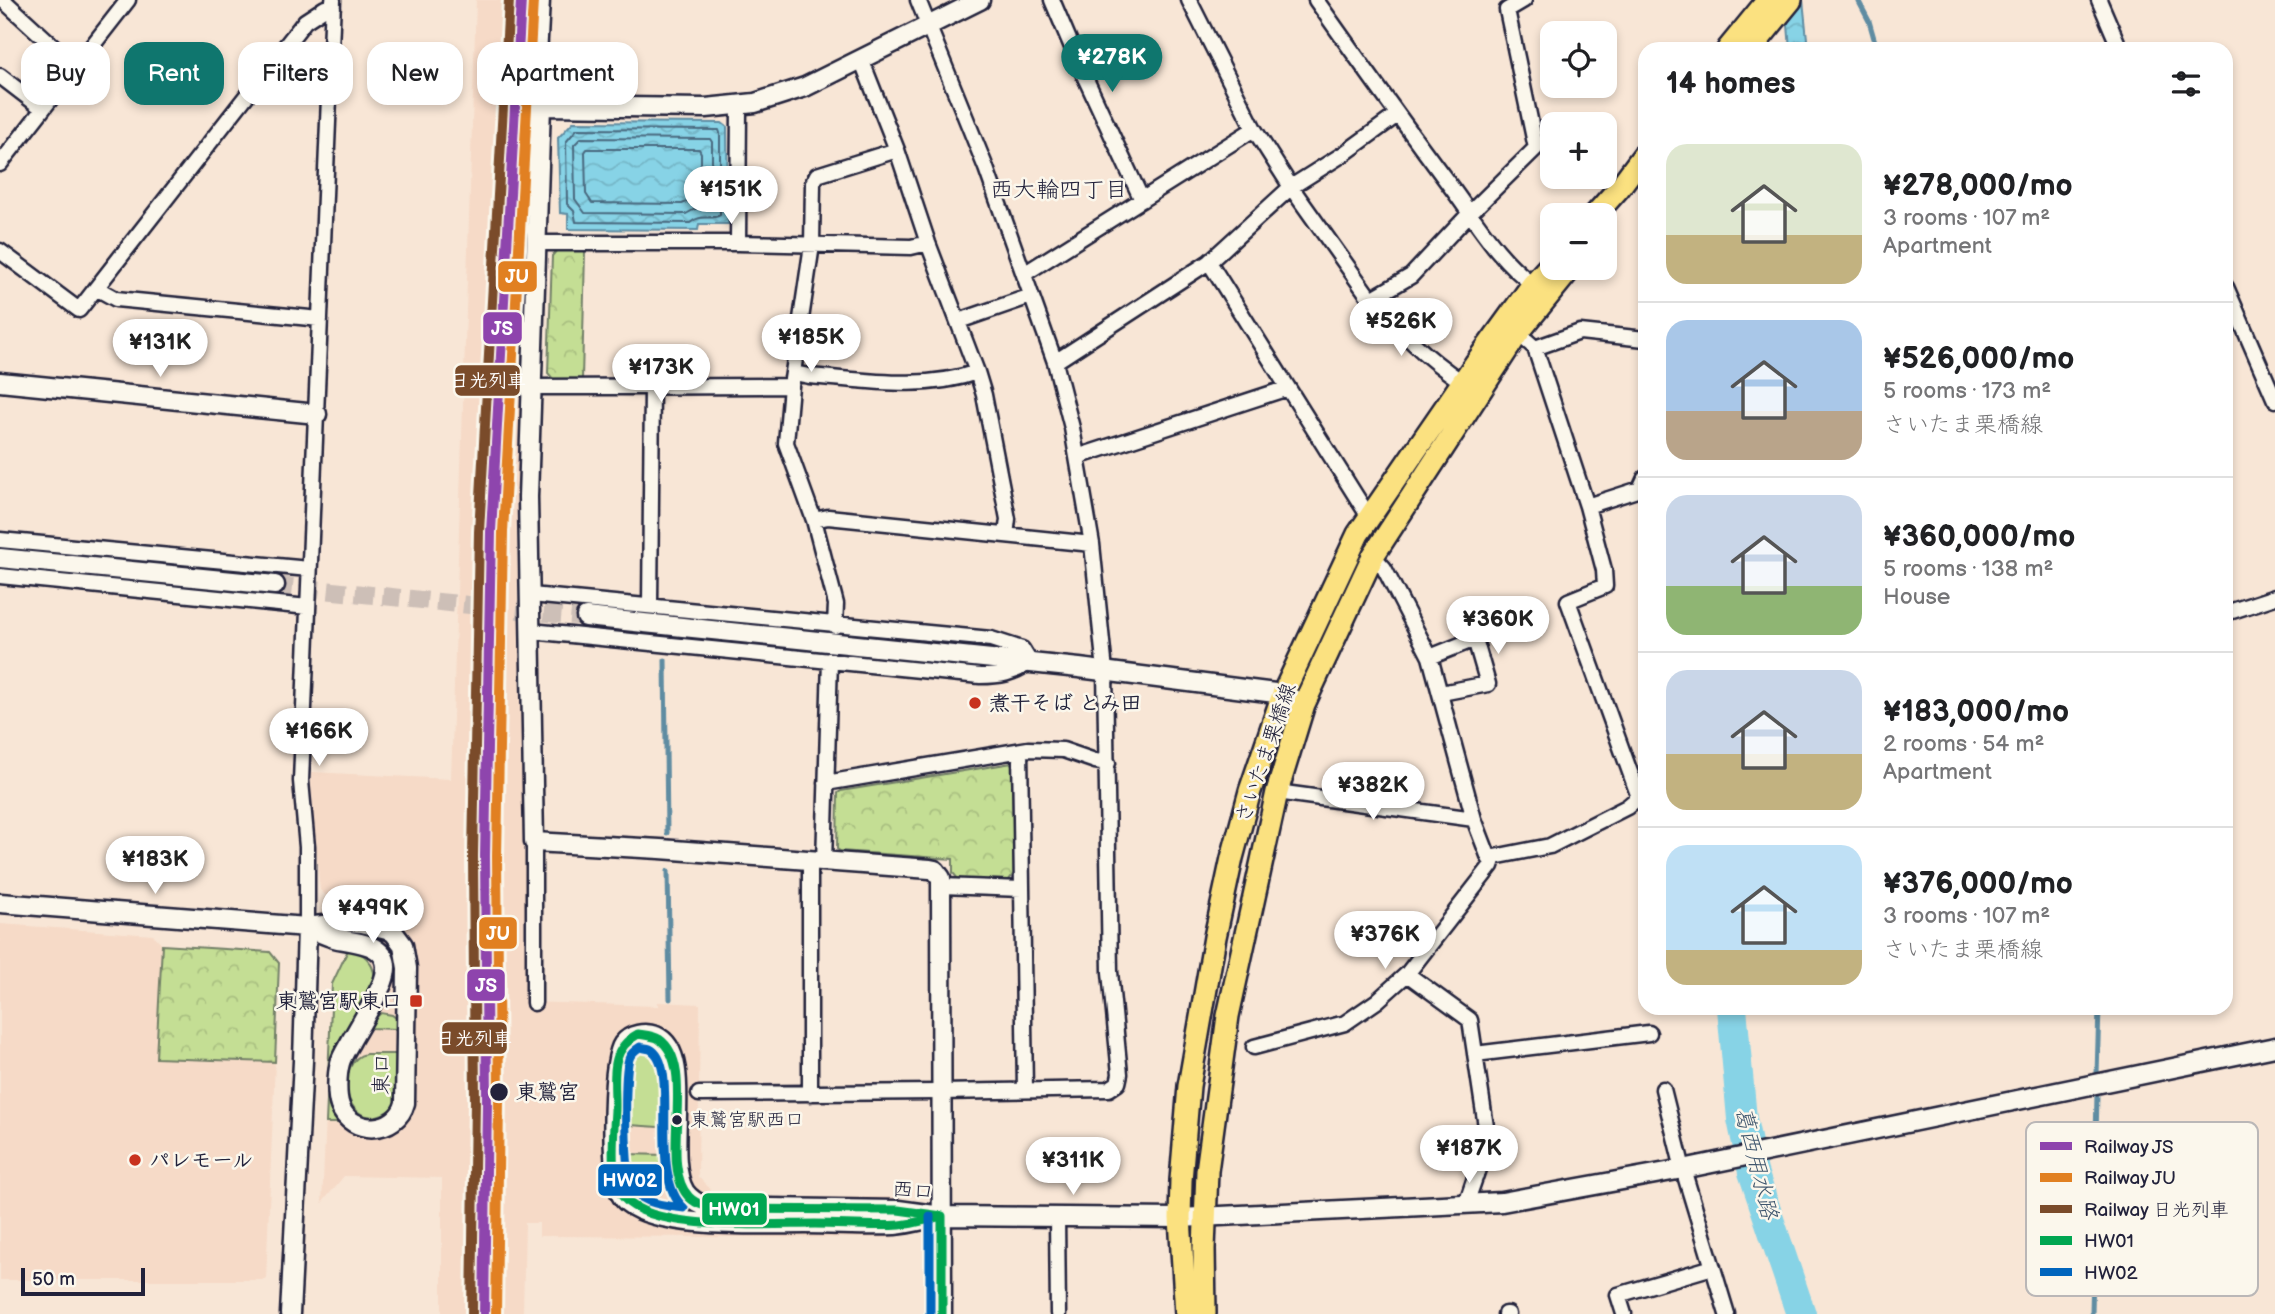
<!DOCTYPE html>
<html lang="en">
<head>
<meta charset="utf-8">
<style>
  :root { --surface:#fff; --page:#f6f6f6; --text:#202124; --muted:#757577; --line:#e0e0e0; --accent:#0f766e }
  body { margin:0; font-family:"Balsamiq Sans","Klee One",sans-serif; background:var(--page); color:var(--text); height:100vh; display:flex; flex-direction:column; font-size:26px; white-space:nowrap }
  * { box-sizing:border-box; margin:0 }
  p { font-size:23px; color:var(--muted) }
  .icon { flex:none; width:38px; height:38px; fill:none; stroke:currentColor; stroke-width:2; stroke-linecap:round; stroke-linejoin:round }
  .map { position:relative; flex:1; overflow:hidden }
  .panel { position:absolute; left:1638px; top:42px; width:595px; height:973px; display:flex; flex-direction:column; background:var(--surface); border-radius:21px; box-shadow:0 4px 10px #0003 }
  .panel>* { flex:none }
  .banner { position:absolute; left:21px; top:42px; width:665px; height:63px; display:flex; gap:14px }
  .buttons { position:absolute; left:1540px; top:21px; display:grid; gap:14px }
  .buttons a { display:grid; place-items:center; width:77px; height:77px; border-radius:14px; background:var(--surface); box-shadow:0 4px 10px #0003; font-size:35px }
  .scale { position:absolute; left:21px; bottom:18px; width:124px; box-sizing:border-box; padding-left:7px; border:4px solid #22223b; border-top:0; font-size:19px; line-height:24px; white-space:nowrap; color:#22223b; -webkit-text-stroke:5px #fbf7ec; paint-order:stroke }
  .price { position:absolute; translate:-50% -60px; padding:0 16px; border-radius:24px; background:#fff; color:#222; font-size:23px; line-height:46px; filter:drop-shadow(0 2px 4px #0008) }
  .price::after { content:''; position:absolute; left:50%; top:42px; width:21px; height:16px; margin-left:-10px; background:inherit; clip-path:polygon(0 0,100% 0,50% 100%) }
  .price.selected { background:var(--accent); color:#fff }
  ul { padding:0; list-style:none }
  li { display:flex; align-items:center; gap:21px; height:175px; padding:0 28px }
  li+li { border-top:2px solid var(--line) }
  li span { display:grid; place-items:center; flex:none; width:196px; height:140px; border-radius:21px; color:#555 }
  li>.icon { margin-inline-start:auto }
  span .icon { width:84px; height:84px; fill:#fffc; stroke-width:1 }
  li b { font-size:30px }
  h2 { display:flex; justify-content:space-between; align-items:center; height:84px; padding:0 28px; font-size:30px }
  .chip { padding:0 24px; border-radius:21px; background:var(--surface); box-shadow:0 4px 10px #0003; font-size:24px; line-height:63px }
  .chip.selected { background:var(--accent); color:#fff }
  .map>svg:first-child { display:block }
  .built { fill:#f6dac7 }
  .green { fill:#c4de94; stroke:#738068; stroke-width:2 }
  .park { fill:url(#park-crowns); stroke:#738068; stroke-width:2 }
  .water { fill:url(#water-waves); stroke:#5f8ca2; stroke-width:2 }
  .lines { fill:none; stroke-linecap:round; stroke-linejoin:round }
  .shore { stroke:#4a697f; stroke-width:2 }
  .stream { stroke:#5f8ca2; stroke-width:5 }
  .river { stroke:#87d3e6; stroke-width:30 }
  .tertiary-tunnel { stroke:#cdbfb7; stroke-width:18; stroke-dasharray:18 9; stroke-linecap:butt }
  .minor-casing { stroke:#22223b; stroke-width:19 }
  .tertiary-casing { stroke:#22223b; stroke-width:23 }
  .primary-casing { stroke:#22223b; stroke-width:26 }
  .minor { stroke:#fbf7ec; stroke-width:14 }
  .tertiary { stroke:#fbf7ec; stroke-width:18 }
  .primary { stroke:#fbe180; stroke-width:21 }
  .bus-1-casing { stroke:#fbf7ec; stroke-width:14 }
  .bus-2-casing { stroke:#fbf7ec; stroke-width:14 }
  .bus-1 { stroke:#00a651; stroke-width:9 }
  .bus-2 { stroke:#0065bd; stroke-width:9 }
  .rail-1-casing { stroke:#fbf7ec; stroke-width:16 }
  .rail-2-casing { stroke:#fbf7ec; stroke-width:16 }
  .rail-3-casing { stroke:#fbf7ec; stroke-width:16 }
  .rail-1 { stroke:#8e44ad; stroke-width:10 }
  .rail-2 { stroke:#e18021; stroke-width:10 }
  .rail-3 { stroke:#7a4b2a; stroke-width:10 }
  .poi-dot { fill:#c8321e; stroke:#fbf7ec; stroke-width:2.5 }
  .stop-dot { fill:#22223b; stroke:#fbf7ec; stroke-width:2.5 }
  .labels { text-anchor:middle; dominant-baseline:central; stroke-width:5; stroke-linejoin:round; paint-order:stroke }
  .bus-label { font-size:19px; fill:#22223b; stroke:#fbf7ec; text-anchor:start }
  .poi-label { font-size:21px; font-weight:bold; fill:#22223b; stroke:#fbf7ec; text-anchor:start }
  .street-label { font-size:21px; fill:#22223b; stroke:#fbf7ec }
  .stop-label { font-size:21px; font-weight:bold; fill:#22223b; stroke:#fbf7ec; text-anchor:start }
  .neighbourhood-label { font-size:23px; fill:#22223b; stroke:#fbf7ec }
  .water-label { font-size:23px; font-style:italic; fill:#40576e; stroke:#fbf7ec }
  .key { fill:#fbf7ec; stroke:#bab7b7; stroke-width:2 }
  .key-label { font-size:19px; fill:#22223b }
  .line-badge { stroke:#fbf7ec; stroke-width:2.5 }
  .badge-label { font-size:19px; text-anchor:middle; font-weight:bold; fill:#fff }
</style>
</head>
<body>
<div class="map">
<svg width="2275" height="1314" viewBox="0 0 2275 1314">
  <defs>
    <pattern id="park-crowns" width="20" height="18" patternUnits="userSpaceOnUse" patternTransform="scale(1.75)"><rect width="20" height="18" fill="#c4de94"/><path d="M2 6a3 3 0 1 1 6 0M12 15a3 3 0 1 1 6 0" fill="none" stroke="#a8be80"/></pattern>
    <pattern id="water-waves" width="16" height="10" patternUnits="userSpaceOnUse" patternTransform="scale(1.75)"><rect width="16" height="10" fill="#87d3e6"/><path d="M0 5q4-4 8 0t8 0" fill="none" stroke="#74b5c6"/></pattern>
  </defs>
  <rect width="100%" height="100%" fill="#f8e6d6"/>
  <filter id="ink" filterUnits="userSpaceOnUse"><feTurbulence type="fractalNoise" baseFrequency=".0143" numOctaves="2"/><feDisplacementMap in="SourceGraphic" scale="14" xChannelSelector="R" yChannelSelector="G"/><feConvolveMatrix kernelMatrix="1 2 1 2 8 2 1 2 1" color-interpolation-filters="sRGB"/></filter>
  <g filter="url(#ink)">
    <path class="built" d="M476 0H534L517 533 528 1002 658 1006V1002L700 1004 698 1177 720 1198 894 1197 893 1238 539 1236V1223H525L523 1314H442V1178L344 1176 322 1203 332 985 348 950V915L320 890 311 797V772L451 779Z
      M0 924 153 935 162 945 156 1058 275 1062 266 1280H0Z"/>
    <path class="green" d="M348 950C365 952 372 961 375 977L332 1059 329 1106 338 1123H326L332 984Z
      M381 1013 392 1015 396 1018V1029L370 1028 372 1021Z
      M646 1048C650 1049 653 1050 656 1053 669 1064 671 1116 658 1127L630 1125 627 1122C627 1105 622 1068 631 1055 635 1049 640 1049 646 1048Z
      M366 1054H397C397 1068 399 1084 397 1098 396 1105 390 1111 383 1114 343 1131 334 1060 366 1054Z
      M627 1154 665 1155C664 1173 658 1188 638 1183L629 1166Z"/>
    <path class="park" d="M557 250 585 251 582 380H554L548 373 552 256Z
      M1012 763 1014 874 1007 882 959 880 953 873V859L840 851 837 849 838 793 841 791Z
      M162 945 270 952 279 963 275 1062 156 1058Z"/>
    <path class="water" d="M1786 0H1803L1808 49H1790Z
      M573 122 722 123 727 127 728 224H699L698 230 568 229V214L560 213 558 138Z"/>
    <g class="lines">
      <path class="shore" d="M577 129 719 130 720 133V215C709 221 702 213 690 223L576 222 574 211 567 204 566 142Z
        M581 138 710 139 712 142V206L695 209 686 214 585 213 575 199 574 145Z
        M587 149H699L701 153V196L682 204 592 203 586 194 585 152Z"/>
      <path class="stream" d="M1858 0 1869 21 1877 49
        M665 660 667 833
        M668 871 670 999
        M2097 1074 2099 1008
        M2092 1314 2097 1094"/>
      <path class="river" d="M1732 1008 1742 1119 1753 1172 1801 1314"/>
      <path class="tertiary-tunnel" d="M275 585 586 617"/>
      <g class="minor-casing">
        <path id="minor" d="M3 0 76 67
          M1052 0 1083 73 1142 200
          M1189 0 1254 129 1291 187 1367 294 1373 298 1411 276 1470 213 1536 148 1507 10 1524 0
          M1316 0C1361 64 1407 128 1454 191 1478 224 1500 261 1533 284
          M2099 0 2120 49
          M861 59 897 150 928 243 977 372 984 395 1008 519 1006 535
          M0 76 43 109
          M541 106 537 95 542 0
          M0 164 128 0
          M537 243H738L911 247 928 243
          M738 243 739 106
          M0 251 79 310 305 21 325 8H333
          M1209 262 1369 517
          M1024 274 1254 129
          M2226 287 2275 400
          M96 288 116 299 320 319
          M1373 298C1403 335 1423 355 1462 382
          M959 321 1031 296
          M1518 333 1535 348 1587 506 1604 570 1605 586 1568 601 1639 797
          M1535 348 1580 332 1645 339
          M1055 362 1209 262 1291 187 1345 153 1397 115
          M794 373 809 376C863 380 924 391 977 372
          M532 387 791 386
          M1077 457 1288 388
          M1587 506 1640 489 1645 478
          M814 520 828 517 1092 544
          M0 540 309 569
          M1373 556 1384 568 1430 657 1474 819 1489 858 1550 846 1627 807 1639 797 1645 795
          M0 576 308 607
          M531 595 991 639 1022 649 1030 662C1012 674 1001 676 980 676L531 631
          M650 606 652 387
          M2226 613 2275 597
          M835 626 836 604 814 520 786 443 791 386 812 245 813 183 817 175 897 150
          M1430 657 1475 639 1488 684 1441 693
          M1020 751 1025 1090
          M826 783 1028 749 1063 750 1095 761 1108 763
          M1277 792 1474 819
          M810 861V1094
          M824 862 830 660
          M942 886 1022 889
          M307 927V847L301 781 333 0
          M1407 974 1470 1020 1488 1140 1466 1204
          M534 1003V842
          M1254 1047 1345 1023 1377 1001 1407 974 1491 866 1494 857
          M1475 1054 1649 1033
          M1663 1089 1683 1169 1727 1314
          M699 1094 940 1092 1109 1089 1118 1083 1120 1074 1110 972 1105 671 1092 544 1072 428 1055 362 986 168 918 0
          M1057 1216 1058 1314
          M1505 1314H1508
          M1624 1314 1618 1295 1713 1267"/>
      </g>
      <g class="tertiary-casing">
        <path id="tertiary" d="M0 382 317 414
          M0 558 275 585
          M586 617 1079 668 1283 694 1295 700
          M0 903 307 927 347 922 362 923 387 929 394 933 403 945 407 968 405 1103C397 1134 351 1136 340 1106 336 1095 337 1074 340 1063 342 1055 348 1047 352 1039 363 1020 374 1002 383 982 396 946 363 943 338 939 327 937 317 931 307 927
          M942 1216C926 1219 910 1224 895 1225 865 1226 835 1224 805 1224 762 1224 661 1229 628 1203 621 1198 618 1189 617 1180 612 1158 611 1061 623 1044 630 1034 645 1032 656 1036 697 1054 662 1156 685 1192 690 1199 699 1204 706 1207L898 1210 942 1216 1180 1218 1502 1202 1683 1169 2275 1047
          M290 1314 303 1061 307 927
          M942 1314 941 878 935 870 930 869 660 849 534 842 528 497 541 106 706 108 755 103 805 87 980 0"/>
      </g>
      <g class="primary-casing">
        <path id="primary" d="M1728 49 1768 0
          M1751 49 1791 0
          M1595 215 1619 188 1645 153
          M1186 1314 1180 1218 1181 1180 1189 1086 1215 937 1232 858 1250 791 1283 694 1358 534 1475 364 1533 284 1552 263
          M1205 1314 1204 1249 1207 1171 1228 1016 1277 792 1304 704 1373 556 1518 333 1571 268"/>
      </g>
      <use href="#minor" class="minor"/>
      <use href="#tertiary" class="tertiary"/>
      <use href="#primary" class="primary"/>
      <g class="bus-1-casing">
        <path id="bus-1" d="M638 1034C644 1035 654 1036 659 1039 699 1067 657 1164 689 1197 697 1205 708 1207 719 1209L898 1210 942 1216C928 1219 914 1224 900 1225 872 1227 843 1224 815 1224 771 1224 653 1232 624 1198 608 1181 614 1132 615 1110 616 1080 607 1051 638 1034Z
          M942 1216V1314"/>
      </g>
      <g class="bus-2-casing">
        <path id="bus-2" d="M640 1047C643 1048 647 1048 650 1049 682 1065 646 1174 684 1208 668 1206 644 1204 633 1190 624 1179 624 1074 629 1059 631 1053 635 1050 640 1047Z
          M930 1216V1314"/>
      </g>
      <use href="#bus-1" class="bus-1"/>
      <use href="#bus-2" class="bus-2"/>
      <g class="rail-1-casing">
        <path id="rail-1" d="M484 1314 487 1101 485 856 491 532 521 0"/>
      </g>
      <g class="rail-2-casing">
        <path id="rail-2" d="M496 1314 499 1101 497 856 503 532 533 1"/>
      </g>
      <g class="rail-3-casing">
        <path id="rail-3" d="M472 1314 475 1101 473 856 479 532 509 0"/>
      </g>
      <use href="#rail-1" class="rail-1"/>
      <use href="#rail-2" class="rail-2"/>
      <use href="#rail-3" class="rail-3"/>
    </g>
  </g>
  <g class="poi-dot">
    <circle cx="975" cy="703" r="7"/>
    <rect x="409" y="994" width="14" height="14" rx="3.5"/>
    <circle cx="135" cy="1160" r="7"/>
  </g>
  <g class="stop-dot">
    <circle cx="499" cy="1092" r="10"/>
    <circle cx="677" cy="1120" r="6"/>
  </g>
  <g class="labels">
    <g class="bus-label">
      <text x="690" y="1120">東鷲宮駅西口</text>
    </g>
    <g class="poi-label">
      <text x="989" y="703">煮干そば とみ田</text>
      <text x="402" y="1001" text-anchor="end">東鷲宮駅東口</text>
      <text x="149" y="1160">パレモール</text>
    </g>
    <g class="street-label">
      <text transform="translate(1266 753) rotate(-71)">さいたま栗橋線</text>
      <text transform="translate(382 1074) rotate(-88)">東口</text>
      <text transform="translate(913 1191) rotate(6)">西口</text>
    </g>
    <g class="stop-label">
      <text x="516" y="1092">東鷲宮</text>
    </g>
    <g class="neighbourhood-label">
      <text x="1059" y="190">西大輪四丁目</text>
    </g>
    <g class="water-label">
      <text transform="translate(1756 1163) rotate(76)">葛西用水路</text>
    </g>
  </g>
  <rect x="2026" y="1122" width="232" height="174" rx="10" class="key"/>
  <rect x="2040" y="1142" width="32" height="8" fill="#8e44ad"/>
  <rect x="2040" y="1173" width="32" height="9" fill="#e18021"/>
  <rect x="2040" y="1205" width="32" height="8" fill="#7a4b2a"/>
  <rect x="2040" y="1236" width="32" height="9" fill="#00a651"/>
  <rect x="2040" y="1268" width="32" height="8" fill="#0065bd"/>
  <g class="key-label">
    <text x="2084" y="1153">Railway JS</text>
    <text x="2084" y="1184">Railway JU</text>
    <text x="2084" y="1216">Railway 日光列車</text>
    <text x="2084" y="1247">HW01</text>
    <text x="2084" y="1279">HW02</text>
  </g>
  <g class="line-badge">
    <rect x="497" y="260" width="41" height="33" rx="7" fill="#e18021"/>
    <rect x="482" y="311" width="41" height="34" rx="7" fill="#8e44ad"/>
    <rect x="454" y="364" width="67" height="33" rx="7" fill="#7a4b2a"/>
    <rect x="478" y="916" width="40" height="34" rx="7" fill="#e18021"/>
    <rect x="466" y="968" width="40" height="34" rx="7" fill="#8e44ad"/>
    <rect x="441" y="1021" width="67" height="34" rx="7" fill="#7a4b2a"/>
    <rect x="597" y="1163" width="66" height="34" rx="7" fill="#0065bd"/>
    <rect x="701" y="1192" width="67" height="34" rx="7" fill="#00a651"/>
  </g>
  <g class="badge-label">
    <text x="517" y="283">JU</text>
    <text x="502" y="335">JS</text>
    <text x="488" y="387">日光列車</text>
    <text x="498" y="940">JU</text>
    <text x="486" y="992">JS</text>
    <text x="474" y="1045">日光列車</text>
    <text x="630" y="1187">HW02</text>
    <text x="734" y="1216">HW01</text>
  </g>
</svg>
<div class="buttons">
<a><svg class="icon" aria-label="locate" viewBox="0 0 24 24"><circle cx="12" cy="12" r="6"/><path d="M12 2v4M12 18v4M2 12h4M18 12h4"/></svg></a>
<a>+</a>
<a>−</a>
</div>
<div class="scale">50 m</div>
<b class="price selected" style="left:1112px;top:94px">¥278K</b>
<b class="price" style="left:731px;top:226px">¥151K</b>
<b class="price" style="left:1401px;top:358px">¥526K</b>
<b class="price" style="left:811px;top:374px">¥185K</b>
<b class="price" style="left:160px;top:379px">¥131K</b>
<b class="price" style="left:661px;top:404px">¥173K</b>
<b class="price" style="left:1498px;top:656px">¥360K</b>
<b class="price" style="left:319px;top:768px">¥166K</b>
<b class="price" style="left:1373px;top:822px">¥382K</b>
<b class="price" style="left:155px;top:896px">¥183K</b>
<b class="price" style="left:373px;top:945px">¥499K</b>
<b class="price" style="left:1385px;top:971px">¥376K</b>
<b class="price" style="left:1469px;top:1185px">¥187K</b>
<b class="price" style="left:1073px;top:1197px">¥311K</b>
<div class="banner">
<a class="chip">Buy</a>
<a class="chip selected">Rent</a>
<a class="chip">Filters</a>
<a class="chip">New</a>
<a class="chip">Apartment</a>
</div>
<section class="panel">
<h2>14 homes<svg class="icon" aria-label="filters" viewBox="0 0 24 24"><path d="M4 7h16M4 17h16"/><circle cx="9" cy="7" r="2"/><circle cx="15" cy="17" r="2"/></svg></h2>
<ul>
<li><span style="background:linear-gradient(#dfe7d0 65%,#c2b280 0)"><svg class="icon" aria-label="home" viewBox="0 0 24 24"><path d="M3 11l9-7 9 7M6 9v11h12V9"/></svg></span><div><b>¥278,000/mo</b><p>3 rooms · 107 m²</p><p>Apartment</p></div></li>
<li><span style="background:linear-gradient(#a9c7e8 65%,#b9a48a 0)"><svg class="icon" aria-label="home" viewBox="0 0 24 24"><path d="M3 11l9-7 9 7M6 9v11h12V9"/></svg></span><div><b>¥526,000/mo</b><p>5 rooms · 173 m²</p><p>さいたま栗橋線</p></div></li>
<li><span style="background:linear-gradient(#c9d6e8 65%,#8fb573 0)"><svg class="icon" aria-label="home" viewBox="0 0 24 24"><path d="M3 11l9-7 9 7M6 9v11h12V9"/></svg></span><div><b>¥360,000/mo</b><p>5 rooms · 138 m²</p><p>House</p></div></li>
<li><span style="background:linear-gradient(#c9d6e8 60%,#c2b280 0)"><svg class="icon" aria-label="home" viewBox="0 0 24 24"><path d="M3 11l9-7 9 7M6 9v11h12V9"/></svg></span><div><b>¥183,000/mo</b><p>2 rooms · 54 m²</p><p>Apartment</p></div></li>
<li><span style="background:linear-gradient(#bfe0f5 75%,#c2b280 0)"><svg class="icon" aria-label="home" viewBox="0 0 24 24"><path d="M3 11l9-7 9 7M6 9v11h12V9"/></svg></span><div><b>¥376,000/mo</b><p>3 rooms · 107 m²</p><p>さいたま栗橋線</p></div></li>
</ul>
</section>
</div>
</body>
</html>
